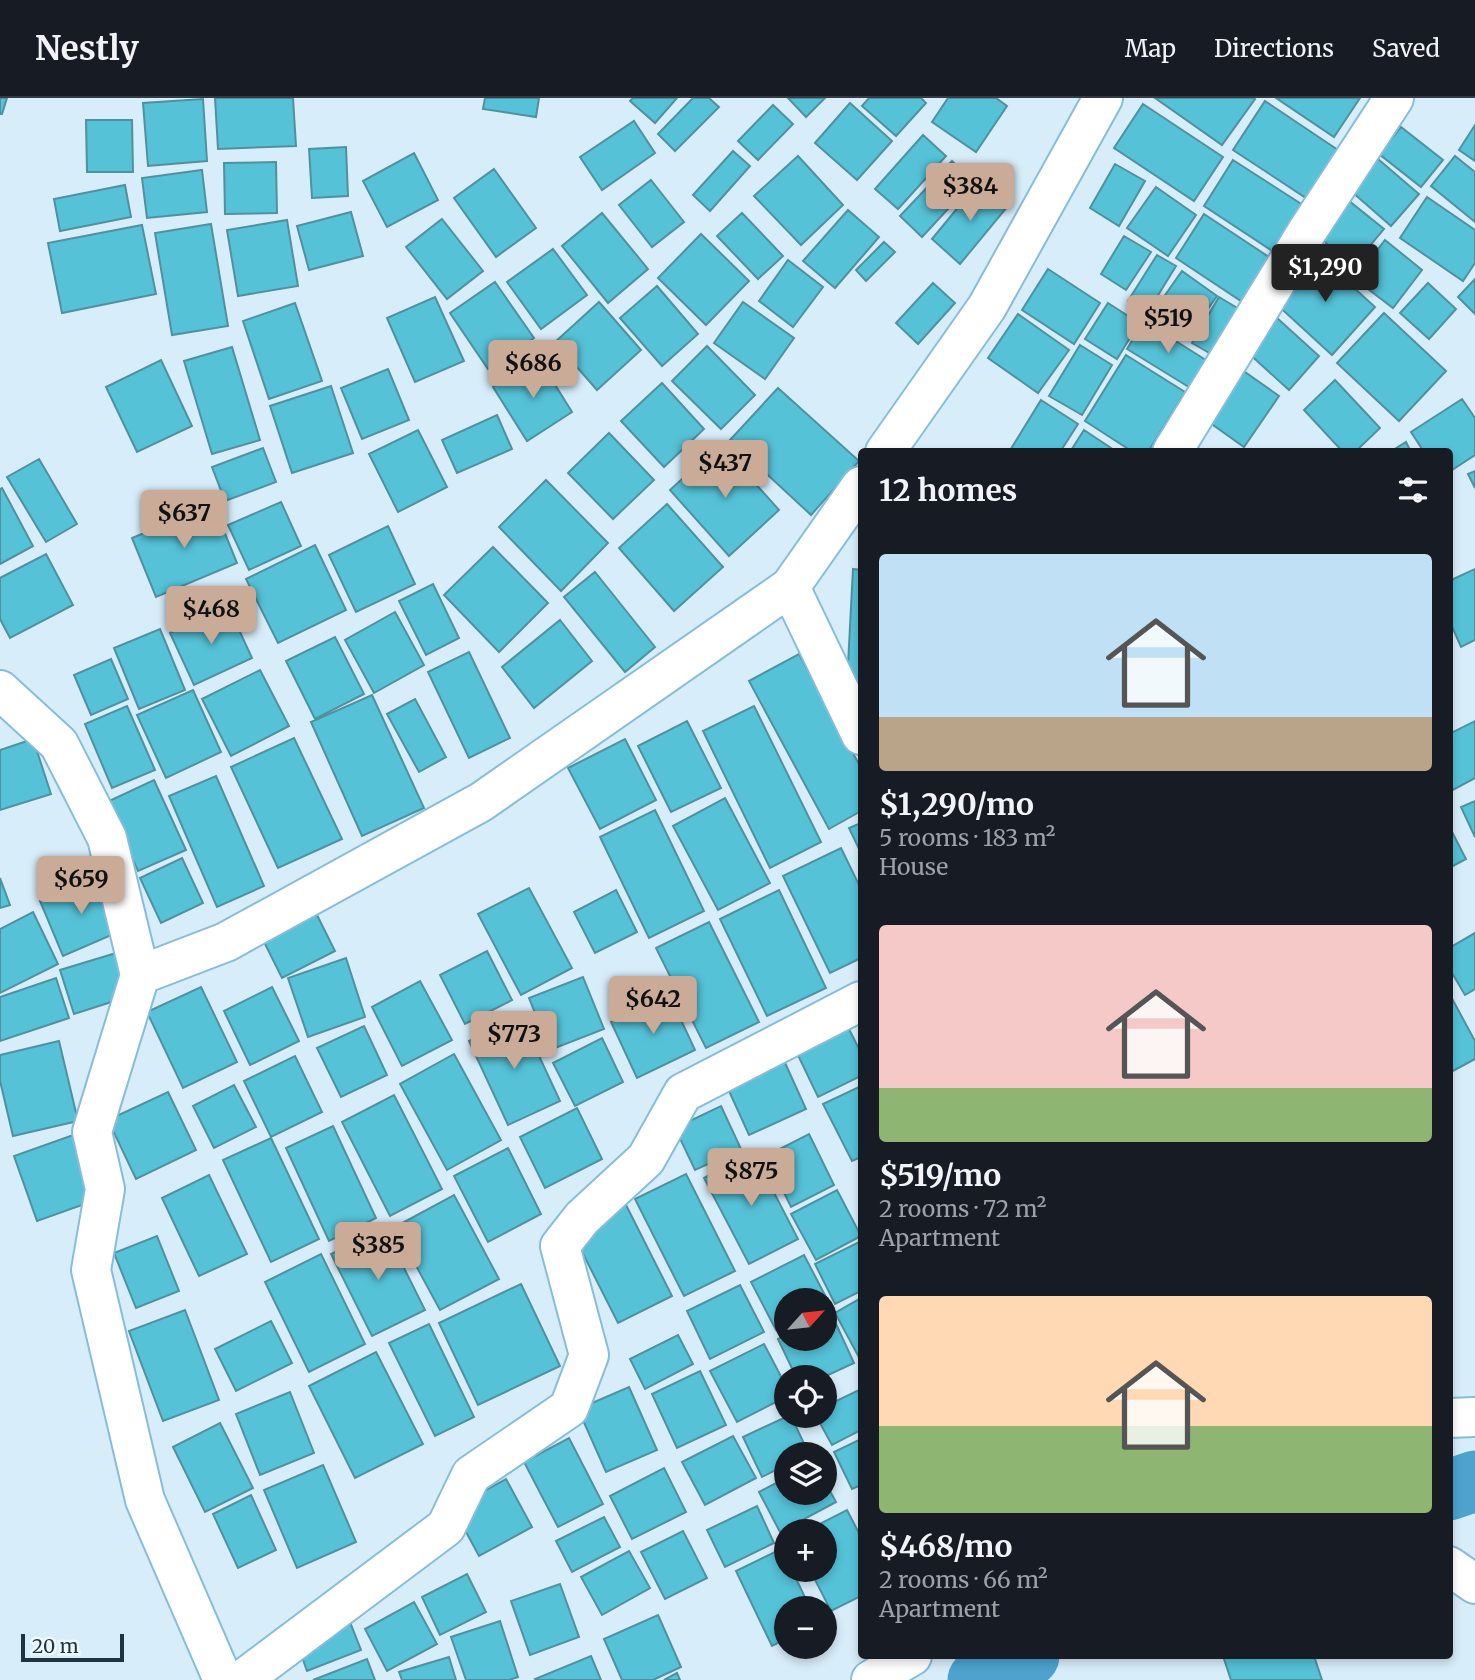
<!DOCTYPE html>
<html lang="en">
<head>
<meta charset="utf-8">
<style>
  :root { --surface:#171b24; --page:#242831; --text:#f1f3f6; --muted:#9ea1a6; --line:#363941; --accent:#c9ab98 }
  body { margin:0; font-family:Merriweather,serif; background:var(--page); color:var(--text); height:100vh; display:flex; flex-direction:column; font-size:26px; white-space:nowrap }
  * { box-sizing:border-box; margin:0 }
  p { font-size:23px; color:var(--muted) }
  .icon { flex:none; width:38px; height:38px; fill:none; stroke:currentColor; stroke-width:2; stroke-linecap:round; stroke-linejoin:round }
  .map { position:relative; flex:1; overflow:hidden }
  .side { position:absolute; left:858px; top:350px; width:595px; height:1211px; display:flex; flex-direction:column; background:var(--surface); border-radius:7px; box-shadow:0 4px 10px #0003 }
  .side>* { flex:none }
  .needle { width:46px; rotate:63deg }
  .controls { position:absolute; left:774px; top:1190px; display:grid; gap:14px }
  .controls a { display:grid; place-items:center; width:63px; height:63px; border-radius:50%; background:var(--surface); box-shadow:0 4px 10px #0003; font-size:35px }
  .scale { position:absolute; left:21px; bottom:18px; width:103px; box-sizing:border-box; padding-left:7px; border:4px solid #1e3440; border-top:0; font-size:19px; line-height:24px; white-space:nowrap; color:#1e3440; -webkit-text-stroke:5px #eef9ff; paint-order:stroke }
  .price { position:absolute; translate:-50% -60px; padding:0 16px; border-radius:7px; background:var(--accent); color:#111; font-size:23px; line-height:46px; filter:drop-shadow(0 2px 4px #0008) }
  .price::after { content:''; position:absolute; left:50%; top:42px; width:21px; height:16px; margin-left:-10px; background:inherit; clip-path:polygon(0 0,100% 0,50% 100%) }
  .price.current { background:#222; color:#fff }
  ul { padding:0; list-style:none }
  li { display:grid; align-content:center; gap:14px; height:371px; padding:0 21px }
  li span { display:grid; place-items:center; height:217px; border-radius:7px; color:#555 }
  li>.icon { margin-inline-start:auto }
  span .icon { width:126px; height:126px; fill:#fffc; stroke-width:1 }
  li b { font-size:30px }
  h2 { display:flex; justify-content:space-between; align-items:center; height:84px; padding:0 21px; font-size:30px }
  header { display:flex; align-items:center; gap:42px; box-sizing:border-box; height:98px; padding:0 35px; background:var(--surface); border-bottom:2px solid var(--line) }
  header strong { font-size:33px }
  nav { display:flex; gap:38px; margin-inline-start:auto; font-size:24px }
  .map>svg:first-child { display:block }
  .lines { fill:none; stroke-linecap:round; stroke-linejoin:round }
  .river { stroke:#4da3ce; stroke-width:61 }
  .building { fill:#55c2d8; stroke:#4f919f; stroke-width:2 }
  .minor-casing { stroke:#87bdda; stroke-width:42 }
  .minor { stroke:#fff; stroke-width:38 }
</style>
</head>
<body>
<header>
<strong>Nestly</strong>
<nav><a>Map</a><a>Directions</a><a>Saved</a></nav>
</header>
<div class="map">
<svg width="1475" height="1582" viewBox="0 0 1475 1582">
  <rect width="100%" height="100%" fill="#d8edfa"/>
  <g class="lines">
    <path class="river" d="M1449 1392 1475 1383
      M978 1582 1029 1558"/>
  </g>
  <path class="building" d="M0 0H7L2 16H0Z
    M215 0H293L296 48 218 51Z
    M485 0H539L536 19 483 11Z
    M633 0H677L655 25 630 3Z
    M693 0H709L719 9 675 53 658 36Z
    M788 0H825L806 19Z
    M869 0H921L926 5 896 38 862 8Z
    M948 0H996L1007 8 976 54 932 24Z
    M1155 0H1254L1255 1 1222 47Z
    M1276 0H1360L1334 39Z
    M203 1 207 63 148 68 143 5Z
    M1265 3 1338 52 1306 100 1233 52Z
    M850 5 892 43 857 82 815 45Z
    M1143 6 1223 59 1194 103 1114 50Z
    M773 7 793 26 758 62 738 43Z
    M86 22H132L133 74H87Z
    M634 23 655 55 602 92 580 59Z
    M1475 27V63L1459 52Z
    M1401 29 1443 62 1421 89 1379 56Z
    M923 37 946 58 898 111 875 91Z
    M346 49 348 98 312 100 309 51Z
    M733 53 750 68 710 113 693 97Z
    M414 55 438 102 387 129 363 83Z
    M1371 55 1419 96 1391 128 1344 87Z
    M798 58 843 107 801 147 754 98Z
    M1455 58 1475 74V124L1431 88Z
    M1233 62 1306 109 1277 156 1204 108Z
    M952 63 973 84 922 139 900 118Z
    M276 64 277 115 225 116 224 65Z
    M1115 66 1145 83 1119 128 1090 110Z
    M494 71 536 130 496 159 454 100Z
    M202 72 207 114 147 120 142 80Z
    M651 82 684 124 652 149 619 107Z
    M979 84 1008 108 960 166 932 141Z
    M125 87 131 119 60 133 54 101Z
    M1156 89 1196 117 1168 158 1127 130Z
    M1343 98 1384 131 1353 168 1313 134Z
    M1427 99 1475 132V165L1463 183 1400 140Z
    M848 112 879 139 835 190 803 163Z
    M351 114 363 158 309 172 297 128Z
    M602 115 648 171 608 205 562 148Z
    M742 115 783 158 758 181 717 138Z
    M1204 116 1272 161 1244 205 1176 160Z
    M442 121 483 173 447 201 406 149Z
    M287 122 298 188 238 198 227 132Z
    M211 126 228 228 172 237 155 135Z
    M142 127 156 196 62 215 48 145Z
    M701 136 749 183 706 227 658 180Z
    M1124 138 1151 154 1126 192 1101 176Z
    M1385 142 1422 172 1393 210 1355 181Z
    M884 144 895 154 866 183 856 172Z
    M553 151 587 197 541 231 507 184Z
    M1317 156 1375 209 1332 257 1274 204Z
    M1157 157 1176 168 1147 215 1128 203Z
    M788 162 823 189 793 229 759 203Z
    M1048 171 1100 205 1074 246 1022 212Z
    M1182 173 1217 198 1189 238 1154 213Z
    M1475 181V216L1458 199Z
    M495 184 534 240 488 271 450 215Z
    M933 185 955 205 918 246 896 225Z
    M1428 185 1456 211 1429 241 1400 215Z
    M657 188 698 236 662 268 620 220Z
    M435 199 464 263 415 284 387 220Z
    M1219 199 1239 211 1211 256 1192 245Z
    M599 204 641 252 597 292 555 244Z
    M743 204 794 240 765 281 714 245Z
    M295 205 322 283 269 301 243 223Z
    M1108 205 1139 225 1117 261 1085 241Z
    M1265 209 1319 258 1289 292 1234 242Z
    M1384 215 1446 273 1399 323 1337 265Z
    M1018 216 1069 252 1038 295 988 260Z
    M1144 223 1209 264 1192 291 1127 251Z
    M1080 247 1112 267 1082 317 1049 298Z
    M707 248 755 297 721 331 672 283Z
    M232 249 260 342 212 356 184 263Z
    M1126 257 1185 294 1148 354H1133L1085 323Z
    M539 261 572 314 527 343 493 289Z
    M161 262 192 328 137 354 106 289Z
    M1228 262 1279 298 1244 349 1192 312Z
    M388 271 409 322 362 341 341 290Z
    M1335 282 1380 330 1355 354H1343L1304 312Z
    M662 285 704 331 664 369 621 323Z
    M331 288 353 355 292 375 270 308Z
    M778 290 859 363 811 417 730 342Z
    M1462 301 1475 320V357L1449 374V354H1424L1411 334Z
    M1041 302 1078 326 1060 354H1009Z
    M497 317 512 351 457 375 442 342Z
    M418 332 447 389 398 414 369 356Z
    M1084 332 1117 354H1070Z
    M609 335 654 382 613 421 568 375Z
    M1406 344 1411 354H1390Z
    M720 346 779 412 729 458 670 392Z
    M263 350 276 384 225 403 212 369Z
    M39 361 77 426 46 444 7 379Z
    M1475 373V390L1468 376Z
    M546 382 608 445 561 493 499 429Z
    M2 390 33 448 0 466V391Z
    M281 404 301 448 249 472 228 427Z
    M213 406 237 465 156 499 132 440Z
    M667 406 723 469 674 513 619 450Z
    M388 428 415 486 356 514 329 457Z
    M315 447 346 512 278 545 246 481Z
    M493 449 548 505 499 554 444 497Z
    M46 456 73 507 10 540 0 521V480Z
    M853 471 861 472V600L848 567Z
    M1475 471V542L1461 549 1449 522V483Z
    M595 474 655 549 625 574 564 499Z
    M433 486 459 540 426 557 399 503Z
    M228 508 252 560 194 587 170 535Z
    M395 514 424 567 374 595 345 542Z
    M560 522 592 563 534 610 502 569Z
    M160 531 185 592 139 611 114 550Z
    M335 539 364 596 315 621 286 563Z
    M469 554 510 640 469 660 428 574Z
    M799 556 861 670V713L829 731 749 583Z
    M111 561 128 601 91 617 74 577Z
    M260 572 289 628 231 658 202 601Z
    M193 592 221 654 166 680 137 617Z
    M372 597 424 710 362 738 311 624Z
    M415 601 446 659 419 674 387 616Z
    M127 608 155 672 112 690 85 626Z
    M754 608 821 744 770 770 703 633Z
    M687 623 721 690 671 714 638 648Z
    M1475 623V680L1453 692 1449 684V636Z
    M294 640 342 741 278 770 231 669Z
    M33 641 51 696 0 712V652Z
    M625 641 656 702 600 731 568 670Z
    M216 678 264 788 217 809 169 698Z
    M154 682 186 752 138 773 107 704Z
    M725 700 770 785 718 812 673 728Z
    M1475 703V739L1461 709Z
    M655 712 704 813 649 840 600 739Z
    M861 725V755L849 730Z
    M1449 728 1466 761 1449 770Z
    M841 750 861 791V860L830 875 783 778Z
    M182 760 203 805 161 825 140 780Z
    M99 778 123 832 63 858 40 803Z
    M0 780 10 807 0 810Z
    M529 790 572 870 521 897 478 816Z
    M616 792 637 834 595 855 574 814Z
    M779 792 826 890 767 918 720 821Z
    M315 813 335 853 282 880 262 840Z
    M33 814 58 866 0 895V831Z
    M709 824 759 924 706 950 656 850Z
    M1475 835V891L1465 897 1449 870V850Z
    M487 853 512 902 465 926 440 877Z
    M116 855 130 898 74 916 60 872Z
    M346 860 365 919 308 939 288 880Z
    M583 879 604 931 550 952 529 900Z
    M56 880 69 920 0 943V899Z
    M420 883 452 942 402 968 372 909Z
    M201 889 237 964 183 990 147 914Z
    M272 889 299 943 250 967 224 913Z
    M1449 895 1475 943V961L1449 975Z
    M669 896 695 952 637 980 611 924Z
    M521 919 560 1003 508 1027 469 943Z
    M847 927 861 955V978L818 999 795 951Z
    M364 928 387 977 341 999 317 950Z
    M602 940 623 984 575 1008 553 965Z
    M59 943 78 1023 13 1038 0 983V957Z
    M454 956 501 1042 447 1072 400 986Z
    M781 956 806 1011 749 1037 724 982Z
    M295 958 322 1014 271 1039 244 983Z
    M234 987 256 1029 214 1050 193 1008Z
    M861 988V1059L852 1063 823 1006Z
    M168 994 196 1052 136 1081 108 1022Z
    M394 997 442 1091 390 1118 342 1024Z
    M721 1008 741 1051 695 1072 675 1030Z
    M577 1010 602 1061 545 1090 520 1039Z
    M333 1028 376 1120 329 1143 286 1050Z
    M76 1036 99 1101 37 1123 14 1058Z
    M809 1036 834 1087 791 1109 766 1058Z
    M271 1040 319 1141 271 1164 223 1062Z
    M508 1050 541 1116 488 1144 454 1078Z
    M753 1054 798 1141 749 1166 704 1080Z
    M686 1076 735 1173 684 1198 635 1101Z
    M209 1077 247 1156 199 1178 162 1100Z
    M837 1092 861 1138 816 1162 791 1116Z
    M454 1097 499 1181 440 1212 395 1129Z
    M624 1103 672 1198 618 1225 570 1130Z
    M384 1130 425 1212 372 1238 331 1156Z
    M157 1138 179 1193 136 1210 114 1155Z
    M861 1143V1193L835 1206 815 1166Z
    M321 1156 365 1246 309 1274 265 1184Z
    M804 1157 829 1205 824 1208V1202H786V1228L776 1232 751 1184Z
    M521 1186 560 1268 478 1307 439 1225Z
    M740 1187 764 1234 710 1261 687 1213Z
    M861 1200V1263L835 1215Z
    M185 1212 219 1302 163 1323 129 1233Z
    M831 1215 854 1265 824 1279H796L778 1241 786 1237V1241H824V1218Z
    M271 1223 292 1265 236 1293 215 1251Z
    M429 1226 474 1319 435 1338 389 1245Z
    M678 1237 693 1266 645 1291 630 1261Z
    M764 1246 786 1288V1299L737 1324 710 1273Z
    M376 1254 423 1346 355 1380 309 1288Z
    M700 1273 726 1327 677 1350 652 1296Z
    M629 1289 657 1352 606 1374 578 1311Z
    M861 1291V1332L832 1347 816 1318H824V1309Z
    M290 1294 314 1355 260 1377 236 1316Z
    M788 1318H791L809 1356H786V1367L762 1379 743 1339Z
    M220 1325 253 1390 205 1414 173 1349Z
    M733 1338 756 1380 705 1407 682 1364Z
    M569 1340 603 1406 558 1429 524 1364Z
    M861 1341V1387L852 1391 834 1354Z
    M323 1367 356 1444 297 1470 264 1392Z
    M664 1370 686 1414 632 1441 610 1398Z
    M786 1380V1395H824V1382L836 1404 780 1434 759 1394Z
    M506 1381 532 1429 479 1458 453 1410Z
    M251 1397 276 1452 238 1470 213 1416Z
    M757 1408 774 1445 725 1469 707 1432Z
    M847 1412 861 1439V1498L831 1513 810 1472H824V1433H806Z
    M604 1419 620 1449 572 1474 556 1443Z
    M683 1433 707 1480 665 1501 641 1454Z
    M781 1451 786 1459V1472H792L810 1510H786V1541L772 1548 736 1473Z
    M629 1453 650 1490 602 1517 581 1479Z
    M467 1476 486 1514 440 1537 422 1499Z
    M560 1486 579 1539 530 1557 511 1503Z
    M414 1504 437 1546 387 1573 365 1531Z
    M658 1517 681 1569 653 1582H622L604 1541Z
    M500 1523 518 1579 509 1582H466L451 1539Z
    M350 1524 361 1552 307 1573 297 1545Z
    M591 1558 601 1582H536L535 1581Z
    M1223 1558H1314L1322 1582H1231Z
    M449 1559 456 1582H402L399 1574Z
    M367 1561 375 1582H313Z
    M677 1575 680 1582H664Z"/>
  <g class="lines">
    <g class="minor-casing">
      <path id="minor" d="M885 354 987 209 1103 0
        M1172 354 1306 135 1394 0
        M790 489 861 637
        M0 592 59 646 107 740 140 877 92 1034 105 1091 91 1172 145 1402 223 1582
        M140 877 226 844 481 704 790 489 861 388
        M1449 1320 1475 1319
        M1449 1468 1475 1486
        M242 1582 446 1429 471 1377 569 1310 589 1257 560 1148 582 1120 646 1061 683 995 861 903
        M871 1582 912 1558"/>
    </g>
    <use href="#minor" class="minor"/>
  </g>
</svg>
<div class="controls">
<a><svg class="needle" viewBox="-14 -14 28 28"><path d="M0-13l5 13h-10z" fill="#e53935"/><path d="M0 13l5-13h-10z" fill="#9ea1a6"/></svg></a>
<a><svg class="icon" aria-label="locate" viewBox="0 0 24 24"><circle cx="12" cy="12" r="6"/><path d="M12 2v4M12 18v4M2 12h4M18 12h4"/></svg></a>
<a><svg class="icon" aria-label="layers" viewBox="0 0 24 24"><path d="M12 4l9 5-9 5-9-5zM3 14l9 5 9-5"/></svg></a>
<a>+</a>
<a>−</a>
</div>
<div class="scale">20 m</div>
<b class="price" style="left:970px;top:125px">$384</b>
<b class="price current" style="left:1325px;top:206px">$1,290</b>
<b class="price" style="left:1168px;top:257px">$519</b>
<b class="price" style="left:533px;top:302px">$686</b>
<b class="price" style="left:725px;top:402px">$437</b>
<b class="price" style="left:184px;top:452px">$637</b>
<b class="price" style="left:211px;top:548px">$468</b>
<b class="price" style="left:81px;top:818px">$659</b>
<b class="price" style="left:653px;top:938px">$642</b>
<b class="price" style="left:514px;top:973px">$773</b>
<b class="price" style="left:751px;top:1110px">$875</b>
<b class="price" style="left:378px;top:1184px">$385</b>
<section class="side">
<h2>12 homes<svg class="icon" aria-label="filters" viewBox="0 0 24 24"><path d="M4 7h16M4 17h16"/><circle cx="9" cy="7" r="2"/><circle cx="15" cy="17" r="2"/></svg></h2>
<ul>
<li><span style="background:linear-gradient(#bfe0f5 75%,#b9a48a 0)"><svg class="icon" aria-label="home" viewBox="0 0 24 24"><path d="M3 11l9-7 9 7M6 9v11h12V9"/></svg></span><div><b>$1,290/mo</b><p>5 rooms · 183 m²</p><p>House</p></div></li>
<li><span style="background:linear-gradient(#f6c9c9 75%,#8fb573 0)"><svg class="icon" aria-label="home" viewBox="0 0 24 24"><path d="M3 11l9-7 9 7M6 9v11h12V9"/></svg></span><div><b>$519/mo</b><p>2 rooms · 72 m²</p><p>Apartment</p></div></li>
<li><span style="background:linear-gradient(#ffd9b3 60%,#8fb573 0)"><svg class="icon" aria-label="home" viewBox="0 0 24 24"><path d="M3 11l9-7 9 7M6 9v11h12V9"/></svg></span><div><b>$468/mo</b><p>2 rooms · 66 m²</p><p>Apartment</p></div></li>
</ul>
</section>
</div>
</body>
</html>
